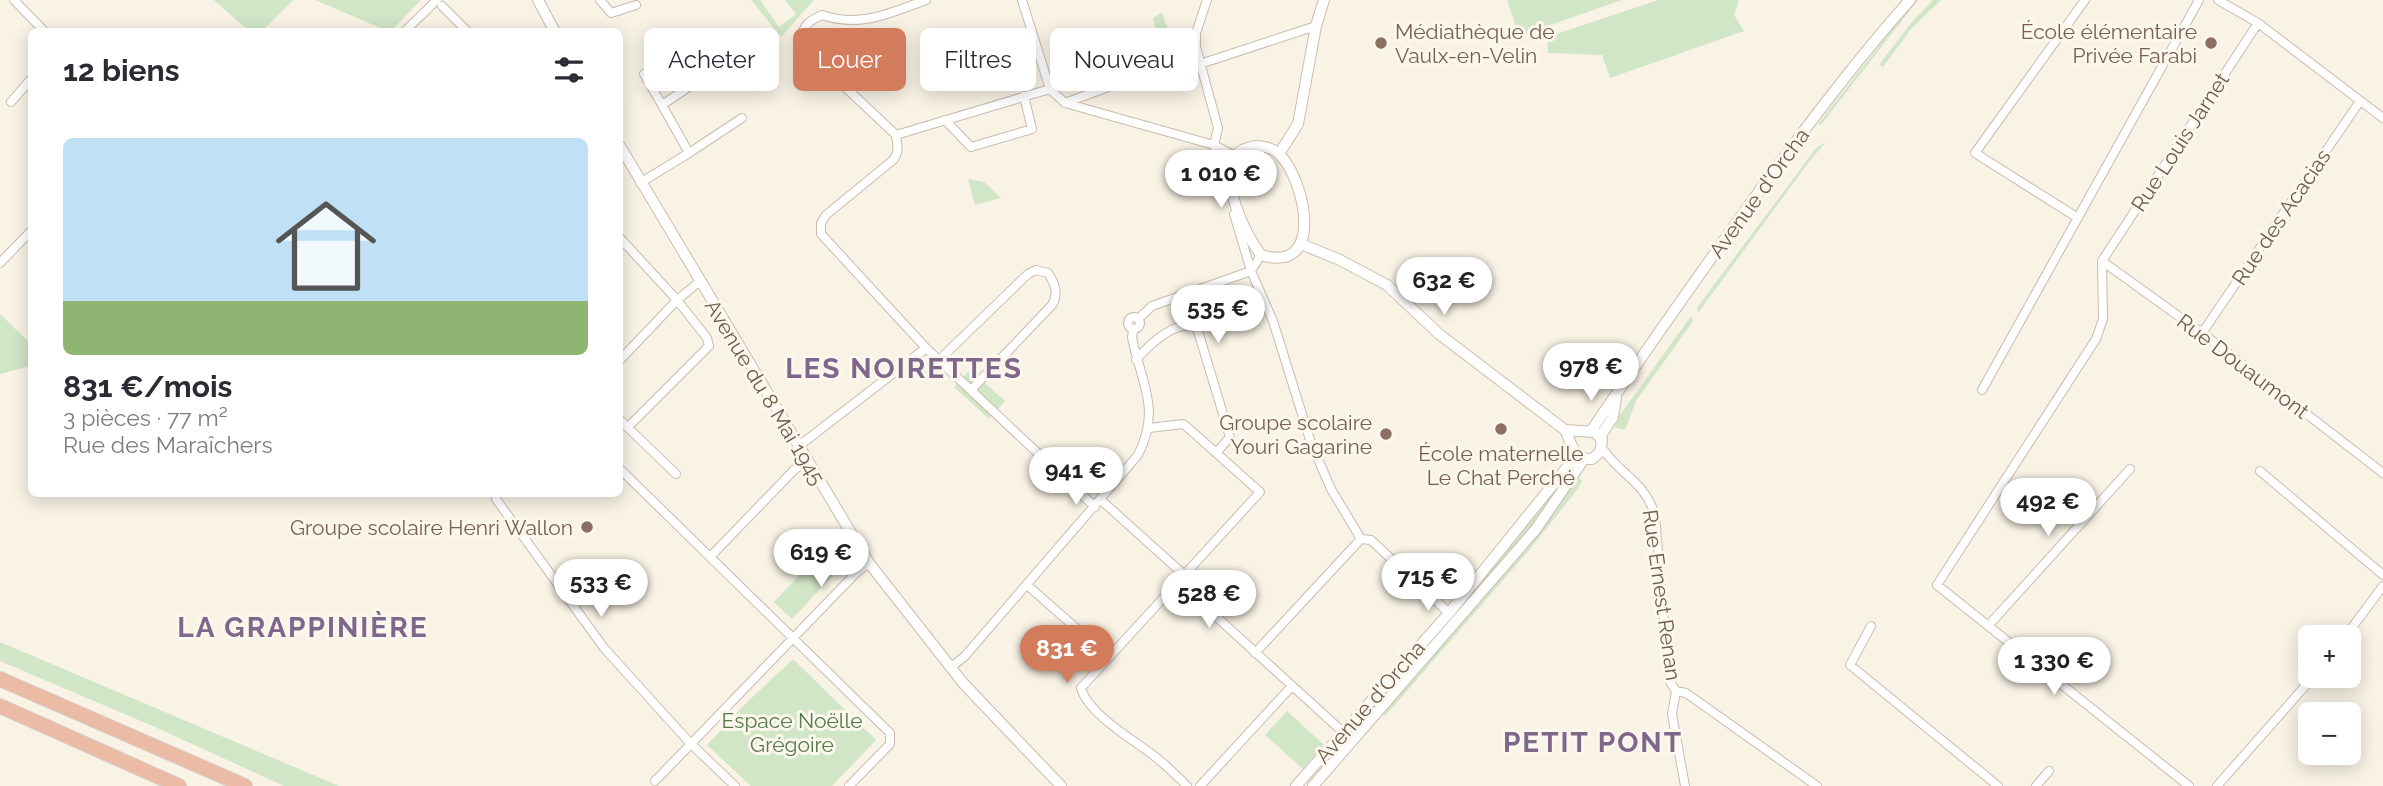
<!DOCTYPE html>
<html lang="fr">
<head>
<meta charset="utf-8">
<style>
  :root { --surface:#fff; --page:#f7f7f7; --text:#2b2b33; --muted:#7c7c81; --line:#e1e1e2; --accent:#d37c5b }
  body { margin:0; font-family:Raleway,sans-serif; background:var(--page); color:var(--text); height:100vh; display:flex; flex-direction:column; font-size:26px; white-space:nowrap }
  * { box-sizing:border-box; margin:0 }
  p { font-size:23px; color:var(--muted) }
  .icon { flex:none; width:38px; height:38px; fill:none; stroke:currentColor; stroke-width:2; stroke-linecap:round; stroke-linejoin:round }
  .map { position:relative; flex:1; overflow:hidden }
  .sheet { position:absolute; left:28px; top:28px; width:595px; height:469px; display:flex; flex-direction:column; background:var(--surface); border-radius:10px; box-shadow:0 4px 18px #0003 }
  .sheet>* { flex:none }
  .guide { position:absolute; left:644px; top:28px; width:665px; height:63px; display:flex; gap:14px }
  .controls { position:absolute; left:2298px; top:625px; display:grid; gap:14px }
  .controls a { display:grid; place-items:center; width:63px; height:63px; border-radius:10px; background:var(--surface); box-shadow:0 4px 18px #0003; font-size:35px }
  .price { position:absolute; translate:-50% -60px; padding:0 16px; border-radius:24px; background:#fff; color:#222; font-size:23px; line-height:46px; filter:drop-shadow(0 2px 4px #0008) }
  .price::after { content:''; position:absolute; left:50%; top:42px; width:21px; height:16px; margin-left:-10px; background:inherit; clip-path:polygon(0 0,100% 0,50% 100%) }
  .price.active { background:var(--accent); color:#fff }
  ul { padding:0; list-style:none }
  li { display:grid; align-content:center; gap:14px; height:371px; padding:0 35px }
  li+li { border-top:2px solid var(--line) }
  li span { display:grid; place-items:center; height:217px; border-radius:10px; color:#555 }
  li>.icon { margin-inline-start:auto }
  span .icon { width:126px; height:126px; fill:#fffc; stroke-width:1 }
  li b { font-size:30px }
  h2 { display:flex; justify-content:space-between; align-items:center; height:84px; padding:0 35px; font-size:30px }
  .chip { padding:0 24px; border-radius:10px; background:var(--surface); box-shadow:0 4px 18px #0003; font-size:24px; line-height:63px }
  .chip.active { background:var(--accent); color:#fff }
  .map>svg:first-child { display:block }
  .green { fill:#d1e5c7 }
  .lines { fill:none; stroke-linecap:round; stroke-linejoin:round }
  .street-casing { stroke:#c9bbae; stroke-width:10 }
  .secondary-casing { stroke:#ccbcac; stroke-width:12 }
  .highway-casing { stroke:#d7d1cd; stroke-width:16 }
  .street { stroke:#fff; stroke-width:8 }
  .secondary { stroke:#fff; stroke-width:10 }
  .highway { stroke:#ebbba5; stroke-width:14 }
  .education-dot { fill:#8d6e63; stroke:#fcf7ec; stroke-width:2.5 }
  .labels { text-anchor:middle; dominant-baseline:central; stroke-width:6; stroke-linejoin:round; paint-order:stroke }
  .education-label { font-size:21px; fill:#785e54; stroke:#fcf7ec; text-anchor:end }
  .street-label { font-size:21px; fill:#6f5c4e; stroke:#fcf7ec }
  .park-label { font-size:21px; fill:#56794b; stroke:#fcf7ec }
  .district-label { font-size:28px; font-weight:bold; letter-spacing:2px; fill:#81668c; stroke:#fcf7ec }
</style>
</head>
<body>
<div class="map">
<svg width="2383" height="786" viewBox="0 0 2383 786">
  <rect width="100%" height="100%" fill="#f9f3e6"/>
  <path class="green" d="M214 0H293L262 31 250 32Z
    M315 0H421L390 32Z
    M751 0H760L779 27 796 14 785 0H814L781 37Z
    M1507 0H1622L1519 36Z
    M1658 0H1739L1734 15 1744 31 1610 78 1602 55 1548 53 1547 37Z
    M1915 0H1918L1820 126 1819 123 1832 106Z
    M1933 0H1941L1911 29 1883 67 1879 65 1911 23Z
    M1162 12C1164 20 1168 28 1169 35 1172 53 1155 66 1139 62L1147 38 1157 33 1153 18Z
    M1826 142 1808 163 1698 313 1697 308C1736 254 1777 202 1816 148Z
    M968 179 984 182 1001 198 975 205Z
    M0 314 31 344V366L0 374Z
    M1691 316 1693 321 1636 401 1625 430 1614 427 1618 421 1617 419Z
    M970 370 1005 401 989 419 954 387Z
    M1568 471 1542 515 1383 699 1380 697 1506 551Z
    M1577 475 1582 481 1577 490 1531 548 1386 715 1382 714 1527 546Z
    M838 535 850 557 792 619 774 602Z
    M0 642 339 786H284L155 727 0 661Z
    M793 659 876 740 832 786H751L707 745 740 709Z
    M1287 711 1324 745 1303 769 1265 735Z"/>
  <g class="lines">
    <g class="street-casing">
      <path id="street" d="M14 0 45 32
        M600 0 611 13 636 5
        M926 0C890 13 860 28 822 15 808 21 803 26 800 41L808 52 896 135C897 144 900 152 893 160L826 215 821 223V234L926 348 1095 507
        M1022 0 1050 89 1065 103 1214 145 1235 156
        M1207 0 1196 33V47L1218 128 1214 145 1228 195
        M2218 0 2258 23 2383 118
        M442 6 468 32
        M404 32 437 0
        M1200 64 1316 26
        M644 74 662 105
        M11 102 32 78
        M1065 103 1197 54
        M945 120 971 147 1032 129 1024 96
        M896 135 1050 89
        M689 153 742 118
        M640 183 689 153 662 105 742 51 760 75
        M1234 214 1251 271 1273 321 1311 443 1331 489 1361 539
        M2078 218 1975 153 2085 0
        M620 238 677 300 707 338 709 346 628 427
        M2102 261 2103 319 2096 339 1937 585 2189 786
        M2102 261 2202 333 2383 473
        M2102 261 2258 23
        M0 263 32 230
        M1128 323a6 6 0 1 1 12 0a6 6 0 1 1-12 0Z
        M1138 319 1152 306 1251 271 1261 255
        M1197 328 1202 320 1230 311
        M2202 333 2360 101
        M620 360 677 300 699 282
        M939 360 1028 274 1036 270 1048 273C1055 284 1059 293 1052 305L971 390
        M1136 360C1149 345 1176 318 1197 328L1230 437 1217 452
        M1982 390 2199 0
        M620 420 676 474
        M1149 428 1183 424 1187 427 1260 492 1081 688C1088 713 1130 738 1149 752 1163 762 1175 774 1187 786
        M1602 448C1620 475 1646 482 1655 516L1668 669 1670 682 1676 691 1672 714 1685 786
        M799 449 804 442 926 348
        M620 469 890 733V744L849 786
        M2260 471 2383 575
        M497 494 496 499 604 648 691 744 735 786
        M1101 500 1191 581 1194 585 1195 597 1199 601 1344 733
        M710 557 794 470 806 461
        M1027 585 1109 657
        M1871 626 1850 665 1998 786
        M1988 626 2130 469
        M2345 637 2383 586
        M1255 653 1361 539 1371 540 1449 613
        M950 668 965 656 1138 455C1161 409 1142 385 1132 338L1133 330
        M1676 691 1686 693 1817 786
        M655 781 857 572 869 563
        M1200 786 1292 686
        M2036 786 2049 771
        M2217 786 2314 676"/>
    </g>
    <g class="secondary-casing">
      <path id="secondary" d="M538 0 555 32
        M620 146 869 563 963 683 1061 786
        M1255 146C1264 146 1273 148 1280 155 1305 180 1326 275 1261 255 1246 235 1218 180 1236 156 1240 149 1248 148 1255 146Z
        M1279 154 1298 124 1316 26 1324 0
        M1301 244 1340 260 1387 285 1439 334 1565 430C1572 443 1573 460 1592 459L1600 452 1602 440 1595 432 1565 430
        M1591 431C1648 347 1706 265 1765 183 1811 121 1858 58 1910 0
        M1600 437 1613 417 1616 398
        M1296 786 1449 613 1577 455
        M1313 786 1536 529 1584 459"/>
    </g>
    <g class="highway-casing">
      <path id="highway" d="M0 679 245 786
        M0 706 179 786"/>
    </g>
    <use href="#street" class="street"/>
    <use href="#secondary" class="secondary"/>
    <use href="#highway" class="highway"/>
  </g>
  <g class="education-dot">
    <circle cx="1381" cy="43" r="7"/>
    <circle cx="2211" cy="43" r="7"/>
    <circle cx="1501" cy="429" r="7"/>
    <circle cx="1386" cy="434" r="7"/>
    <circle cx="587" cy="527" r="7"/>
  </g>
  <g class="labels">
    <g class="education-label">
      <text x="1395" y="31" text-anchor="start">Médiathèque de<tspan x="1395" dy="24">Vaulx-en-Velin</tspan></text>
      <text x="2197" y="31">École élémentaire<tspan x="2197" dy="24">Privée Farabi</tspan></text>
      <text x="1372" y="422">Groupe scolaire<tspan x="1372" dy="24">Youri Gagarine</tspan></text>
      <text x="1501" y="453" text-anchor="middle">École maternelle<tspan x="1501" dy="24">Le Chat Perché</tspan></text>
      <text x="573" y="527">Groupe scolaire Henri Wallon</text>
    </g>
    <g class="street-label">
      <text transform="translate(2180 142) rotate(-57)">Rue Louis Jarnet</text>
      <text transform="translate(1759 193) rotate(-54)">Avenue d'Orcha</text>
      <text transform="translate(2281 217) rotate(-56)">Rue des Acacias</text>
      <text transform="translate(2243 366) rotate(37)">Rue Douaumont</text>
      <text transform="translate(765 392) rotate(59)">Avenue du 8 Mai 1945</text>
      <text transform="translate(1662 595) rotate(82)">Rue Ernest Renan</text>
      <text transform="translate(1370 702) rotate(-49)">Avenue d'Orcha</text>
    </g>
    <g class="park-label">
      <text x="792" y="720">Espace Noëlle<tspan x="792" dy="24">Grégoire</tspan></text>
    </g>
    <g class="district-label">
      <text x="904" y="368">LES NOIRETTES</text>
      <text x="303" y="627">LA GRAPPINIÈRE</text>
      <text x="1593" y="742">PETIT PONT</text>
    </g>
  </g>
</svg>
<div class="controls">
<a>+</a>
<a>−</a>
</div>
<b class="price" style="left:1221px;top:210px">1 010 €</b>
<b class="price" style="left:1444px;top:317px">632 €</b>
<b class="price" style="left:1218px;top:345px">535 €</b>
<b class="price" style="left:1591px;top:403px">978 €</b>
<b class="price" style="left:1076px;top:507px">941 €</b>
<b class="price" style="left:2048px;top:538px">492 €</b>
<b class="price" style="left:821px;top:589px">619 €</b>
<b class="price" style="left:1428px;top:613px">715 €</b>
<b class="price" style="left:601px;top:619px">533 €</b>
<b class="price" style="left:1209px;top:630px">528 €</b>
<b class="price active" style="left:1067px;top:685px">831 €</b>
<b class="price" style="left:2054px;top:697px">1 330 €</b>
<div class="guide">
<a class="chip">Acheter</a>
<a class="chip active">Louer</a>
<a class="chip">Filtres</a>
<a class="chip">Nouveau</a>
</div>
<section class="sheet">
<h2>12 biens<svg class="icon" aria-label="filters" viewBox="0 0 24 24"><path d="M4 7h16M4 17h16"/><circle cx="9" cy="7" r="2"/><circle cx="15" cy="17" r="2"/></svg></h2>
<ul>
<li><span style="background:linear-gradient(#bfe0f5 75%,#8fb573 0)"><svg class="icon" aria-label="home" viewBox="0 0 24 24"><path d="M3 11l9-7 9 7M6 9v11h12V9"/></svg></span><div><b>831 €/mois</b><p>3 pièces · 77 m²</p><p>Rue des Maraîchers</p></div></li>
</ul>
</section>
</div>
</body>
</html>
